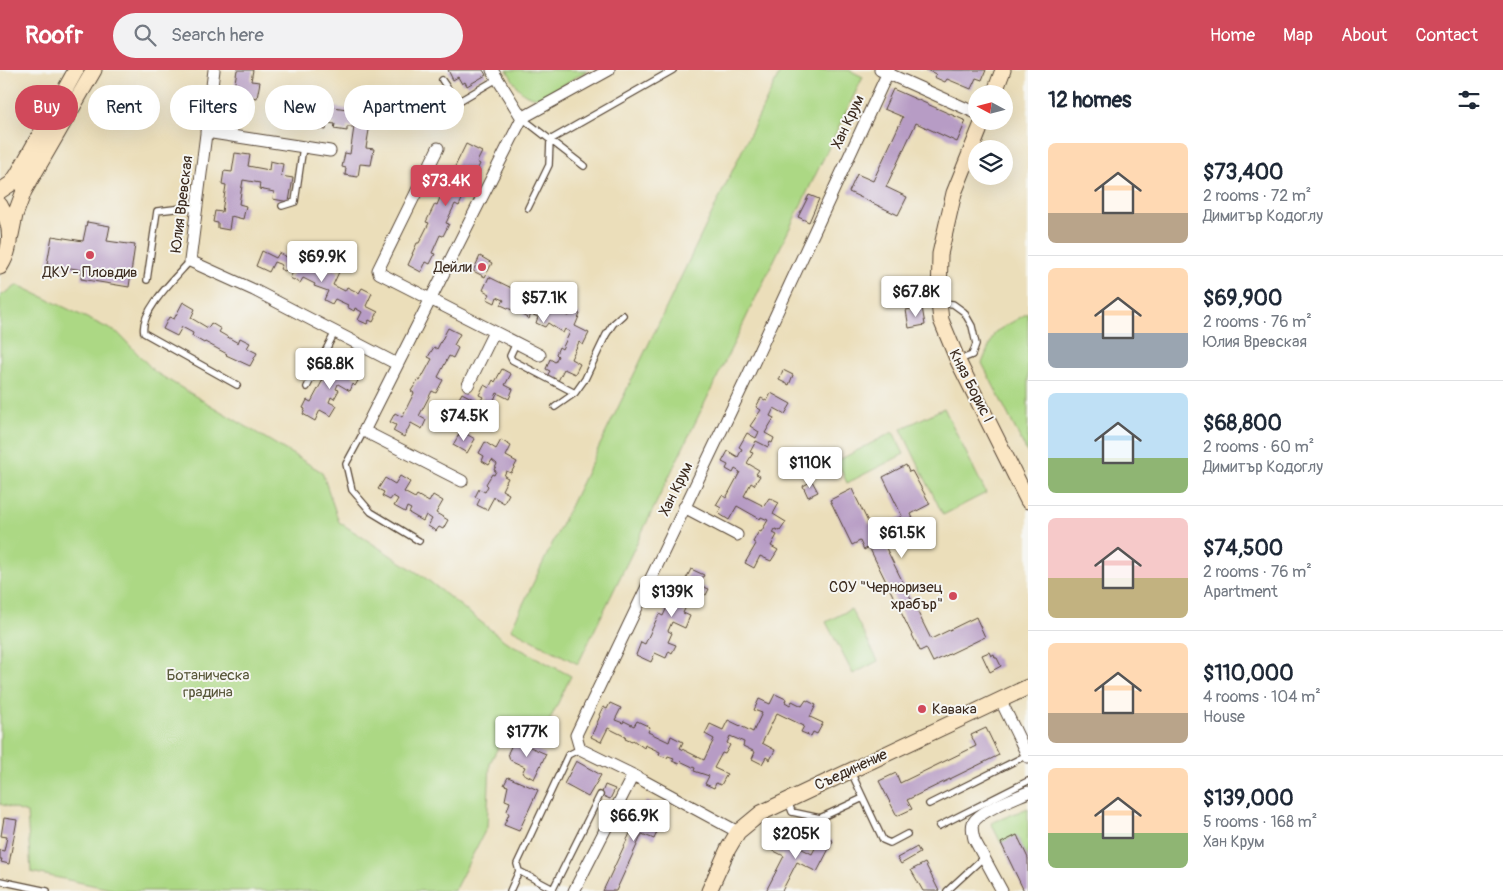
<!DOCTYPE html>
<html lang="en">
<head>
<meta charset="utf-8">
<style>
  :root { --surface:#fff; --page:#f2f2f3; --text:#1f2937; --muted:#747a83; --line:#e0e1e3; --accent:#d1495b }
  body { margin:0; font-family:Pangolin,sans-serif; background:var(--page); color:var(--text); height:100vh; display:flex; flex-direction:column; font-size:19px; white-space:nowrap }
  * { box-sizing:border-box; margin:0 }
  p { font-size:16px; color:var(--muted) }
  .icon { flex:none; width:28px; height:28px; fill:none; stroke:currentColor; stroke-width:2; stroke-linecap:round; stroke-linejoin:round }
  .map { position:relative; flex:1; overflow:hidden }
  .sheet { display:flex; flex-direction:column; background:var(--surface); width:475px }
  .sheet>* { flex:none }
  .banner { position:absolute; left:15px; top:15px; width:475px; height:45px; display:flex; gap:10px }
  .needle { width:32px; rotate:277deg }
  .fabs { position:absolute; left:968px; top:15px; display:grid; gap:10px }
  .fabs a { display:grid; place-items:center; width:45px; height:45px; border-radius:50%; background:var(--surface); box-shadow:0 5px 20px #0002; font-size:25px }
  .price { position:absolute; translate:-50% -42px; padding:0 11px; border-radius:5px; background:#fff; color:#222; font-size:16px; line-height:32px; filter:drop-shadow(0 1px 2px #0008) }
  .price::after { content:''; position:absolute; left:50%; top:30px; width:15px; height:11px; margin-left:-8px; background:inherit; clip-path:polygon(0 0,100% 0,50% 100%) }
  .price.current { background:var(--accent); color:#fff }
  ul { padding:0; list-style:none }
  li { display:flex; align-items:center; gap:15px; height:125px; padding:0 20px }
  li+li { border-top:1px solid var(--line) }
  li span { display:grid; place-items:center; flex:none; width:140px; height:100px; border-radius:8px; color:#555 }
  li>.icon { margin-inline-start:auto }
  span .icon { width:60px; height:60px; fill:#fffc; stroke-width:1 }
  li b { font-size:21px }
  h2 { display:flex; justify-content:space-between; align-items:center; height:60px; padding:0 20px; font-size:21px }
  .chip { padding:0 18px; border-radius:22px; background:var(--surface); box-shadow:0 5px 20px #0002; font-size:18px; line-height:45px }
  .chip.current { background:var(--accent); color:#fff }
  header { display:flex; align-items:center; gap:30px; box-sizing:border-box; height:70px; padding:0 25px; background:var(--accent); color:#fff }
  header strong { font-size:24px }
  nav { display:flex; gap:28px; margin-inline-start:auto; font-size:18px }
  .search { width:350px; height:45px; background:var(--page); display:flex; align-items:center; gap:12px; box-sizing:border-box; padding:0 18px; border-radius:28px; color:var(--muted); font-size:19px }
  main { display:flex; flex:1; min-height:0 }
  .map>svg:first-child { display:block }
  .green { fill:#acd884; stroke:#748151 }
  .building { fill:#b79cc5 }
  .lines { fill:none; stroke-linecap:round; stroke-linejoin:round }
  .lane-casing { stroke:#554535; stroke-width:8 }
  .street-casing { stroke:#554535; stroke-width:13 }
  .secondary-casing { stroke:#554535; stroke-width:17 }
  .lane { stroke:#fff; stroke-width:5.5 }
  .street { stroke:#fff; stroke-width:11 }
  .secondary { stroke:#fbe6c3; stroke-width:15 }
  .poi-dot { fill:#d1495b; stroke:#f6f6f2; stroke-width:2 }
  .labels { text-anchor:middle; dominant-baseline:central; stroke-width:4; stroke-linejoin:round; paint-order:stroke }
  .street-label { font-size:15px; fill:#3b2a1e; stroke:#f6f6f2 }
  .poi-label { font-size:15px; fill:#3b2a1e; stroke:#f6f6f2; text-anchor:end }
  .park-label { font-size:15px; fill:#575638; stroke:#f6f6f2 }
</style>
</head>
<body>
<header>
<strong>Roofr</strong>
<div class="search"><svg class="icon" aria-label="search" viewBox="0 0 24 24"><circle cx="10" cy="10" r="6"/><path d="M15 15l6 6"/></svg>Search here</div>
<nav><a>Home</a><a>Map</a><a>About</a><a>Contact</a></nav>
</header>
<main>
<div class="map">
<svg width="1028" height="821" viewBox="0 0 1028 821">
  <rect width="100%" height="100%" fill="#f6f6f2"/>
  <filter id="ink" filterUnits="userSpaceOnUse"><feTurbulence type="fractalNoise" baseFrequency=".02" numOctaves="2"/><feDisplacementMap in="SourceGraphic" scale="10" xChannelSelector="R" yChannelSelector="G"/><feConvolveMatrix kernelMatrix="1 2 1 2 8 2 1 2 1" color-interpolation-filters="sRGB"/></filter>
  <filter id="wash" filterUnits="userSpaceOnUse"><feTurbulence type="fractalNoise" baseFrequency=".0096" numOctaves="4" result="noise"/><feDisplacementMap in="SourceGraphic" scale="20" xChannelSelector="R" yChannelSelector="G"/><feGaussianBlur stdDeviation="1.12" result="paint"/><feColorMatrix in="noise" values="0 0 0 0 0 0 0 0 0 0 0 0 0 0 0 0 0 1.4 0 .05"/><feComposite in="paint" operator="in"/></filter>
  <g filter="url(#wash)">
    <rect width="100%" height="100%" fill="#ebdeba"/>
    <path class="green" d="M507 0H588L543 27C522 30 516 15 507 0Z
      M781 0H849L863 7 578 594 511 559Z
      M18 215 118 263 155 302 322 402 339 452 424 507 505 571 571 606 541 668 510 654 490 693 487 757 454 821H120L31 802 27 743 0 734V226Z
      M1028 243V384L982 293 995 262Z
      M944 338 986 423 943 445 901 359Z
      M893 362 904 384 847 413 837 391Z
      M851 539 878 591 853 604 826 552Z
      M1028 738V788L1017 766 1001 773 991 753Z"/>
    <g id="blocks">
      <path class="building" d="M237 0H253L251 11 260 12 257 28 247 26 245 34 227 31 229 17 234 18Z
        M448 0H483L486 5 467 16 465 12 462 14 458 7 453 10Z
        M926 0H986L982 10 976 8 971 19 947 9 945 12 934 7 936 4Z
        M893 19 966 51 957 72 916 53 886 117 907 127 898 145 849 122 857 104 873 111 903 47 884 39Z
        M309 24 320 25 318 38 333 40V37L347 39 348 32 359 34 357 46 371 48 366 78 374 79 371 95 360 94 358 107 345 105 346 98 342 97 345 83 350 84 354 57H347V61L334 59 335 54 327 53 326 60 313 58 315 47 309 46 308 52 300 51 301 44 293 42 295 30 308 32Z
        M423 29 436 36 428 53 414 46Z
        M466 74 482 82 477 92 480 94 474 106 471 105 462 123 464 125 459 136 455 134 446 153 449 154 443 166 440 165 432 183 435 184 430 194 426 192 421 202 408 195 413 184H412L417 173H419L429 153 426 152 435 134 437 135 448 108 449 109Z
        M235 83 250 85 248 96 269 100 270 91 283 94 281 106 293 108 289 132 273 129 274 122 259 119 260 113 243 110 239 134 246 136 243 149 231 146 229 160 218 158V153L213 152 215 141 222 142 226 115 222 114 224 101 232 102Z
        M809 125 819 129 809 152 798 147Z
        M87 152 110 156 107 171 135 175 129 217 81 209 82 200 47 194 52 166 83 171Z
        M297 179 306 183 300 196 311 201 312 198 325 204 327 200 331 202 333 199 339 202 333 215 345 221 347 217 359 223 362 218 372 223 366 236 378 242 373 252 369 250 367 254 358 250 362 242 355 238 354 241 347 237 348 235 335 229 332 234 324 230 328 221 314 216 315 214 303 208 300 213 290 208 293 202 287 199 285 201 280 199 282 195 274 192 269 202 256 196 262 181 276 188 279 183 291 189Z
        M480 186 492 193 485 207 473 201Z
        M489 207 569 246 572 240 580 244 575 256 589 263 583 275 579 272 571 289 580 294 575 304 564 299 558 311 547 306 550 301 546 299 550 289 555 292 558 286 556 284 559 277 562 279 570 262 565 259 563 263 548 253 545 257 536 253 538 247 531 244 529 249 522 245 525 240 514 235 512 240 501 235 504 230 497 227 495 233 487 229 490 224 483 220Z
        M183 232 195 239 191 248 208 258 211 253 221 259 219 262 238 273 240 268 250 273 247 278 257 283 250 296 226 285 227 284 205 272 204 273 192 266 193 263 182 257 177 266 163 259 169 247 174 249Z
        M922 237 925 255 909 258 906 240Z
        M448 258 460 264 454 275 458 278 453 288 449 286 438 307 443 310 436 323 432 321 419 346 426 350 422 359 411 353 404 367 393 361 396 355 390 352 395 343 402 347 414 323 411 321 418 310 420 311 432 289 428 287 434 277 437 279Z
        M340 287 353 294 348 303 359 309 355 316 353 314 350 321 338 314 336 319 339 320 334 329 331 327 329 332 337 336 331 346 320 340 315 351 303 344 305 339 303 338 307 330 311 332 326 304 331 306Z
        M502 299 511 304 505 315 513 319 509 329 497 323 491 337 480 332 483 327 479 325 484 315 489 318 493 310 495 312Z
        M783 300 793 305 789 315 779 310Z
        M462 323 473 329 469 338 457 332Z
        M771 323 791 334 785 344 774 338 770 346 774 348 765 363 774 368 772 373 770 372 768 377 756 371 750 382 753 383 747 393 759 400 756 404 760 406 754 415 751 413 744 426 764 436 769 428 779 433 773 444 786 452 780 461 775 459 773 463 777 465 771 476 778 480 771 491 760 486 754 498 745 493 756 474 753 472 759 461 761 462 768 450 761 447 760 449 737 436 729 450 718 443 721 438 716 435 722 425 726 428 740 402 735 399 733 403 726 399 728 395 722 392 728 381 738 387 742 379 739 377 747 363 756 368 759 362 750 356 761 340 756 337 761 328 767 331Z
        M461 361 475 369 467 383 453 375Z
        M501 370 511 376 506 386 517 392 511 403 506 401 504 406 508 408 502 420 509 424 504 433 494 427 487 440 477 435 480 429 475 427 479 419 485 422 488 416 486 414 492 404 494 405 496 401 494 400 497 394 492 390 489 395 482 391 484 386 479 383 485 372 496 379Z
        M906 395 909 402 912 401 930 434 911 444 916 456 883 472 931 569 976 547 985 567 933 592 926 578 920 581 869 477 864 480 860 471 852 475 830 430 852 419 869 454 873 452 876 459 902 446 883 407Z
        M400 406 410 412 404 422 415 428 417 425 429 432 433 425 443 431 436 443 448 450 443 459 439 457 436 461 428 456 432 449 426 445 423 451 409 443 411 439 407 437 405 442 394 436 398 429 393 426 390 430 382 426 384 422 378 419 385 408 395 414Z
        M812 411 818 422 808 427 803 416Z
        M691 499 704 505 699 515 709 519 706 525 704 524 702 529 692 524 683 543 690 546 685 558 672 552 668 561 672 563 668 572 676 575 672 583 669 581 666 588 655 583 651 592 636 585 641 572 645 574 659 544 663 546 677 515 682 517Z
        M989 582 991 586 994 584 995 588H997L1001 596 990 602 982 585Z
        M775 624 786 629 785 632 790 635 792 631 802 636 806 630 816 635 810 647 823 653 817 664 813 662 811 666 801 662 804 656 777 643 762 673 775 680 770 690 766 687 762 694 752 689 755 682 743 676 744 672 730 666 727 673 730 675 725 684 722 683 714 698 727 704 721 715 716 713 714 718 705 714 709 706 694 701 695 698 680 691 679 694 672 691 674 688 668 686 667 688 659 685 660 682 645 675 644 678 633 670 632 672 625 669 626 667 608 658 601 672 591 667 600 646 599 645 603 637 607 639 610 633 621 638 615 650 623 653 624 651 634 656 637 651 650 657 648 662 669 672 671 666 683 672 680 678 704 690 714 669 705 664 710 654 723 660 728 650 753 662 762 643 754 640 759 629 770 634Z
        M986 658 999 685 907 730 912 739 897 746 879 711 896 703 900 713 976 676 971 665Z
        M514 670 546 684 534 709 522 703 525 697 510 690 508 683Z
        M576 691 601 705 588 727 564 714Z
        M508 707 538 720 519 761 504 755 509 744 507 741 510 732 505 730 508 716 504 715Z
        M605 715 615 719 610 729 601 725Z
        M646 731 658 737 652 749 661 753 654 769 642 764 616 821H603L632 759 625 756 630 745 638 749Z
        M4 748 17 750 9 794 1 792 2 789H0V780L4 781 7 767 1 766Z
        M822 765 833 771 817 802 797 792 782 821H766L784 786 770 779 777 766 812 784Z
        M1017 765 1028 788V821H1024L1001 773Z
        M917 777 920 783 901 794 897 788Z
        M925 793 939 821H923L911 800Z"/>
    </g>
  </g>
  <g filter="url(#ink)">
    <use href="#blocks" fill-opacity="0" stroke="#554535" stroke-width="1"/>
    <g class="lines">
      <g class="lane-casing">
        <path id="lane" d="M442 10 455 29 461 30 497 9
          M522 48 584 96
          M282 136 295 132 303 77
          M528 138 549 95 550 70 673 0
          M190 191C176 207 139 242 144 263L237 315
          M147 210 157 141 183 138 197 139
          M941 233 953 234 964 242 972 256 976 274 972 285 959 290
          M516 273 510 286 512 290 575 323
          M307 317 335 262
          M555 337 575 323 585 309 606 265 613 254 623 245
          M364 361 346 394 352 420 371 442 419 471
          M851 702 883 770 890 773 907 764
          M788 731 792 742 820 748 863 728
          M929 734 1027 685
          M939 756 1028 711
          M0 811 47 821
          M553 819 600 725
          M510 821 519 801
          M552 821 553 819 519 801 517 794 568 685 580 679
          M947 821 984 787"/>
      </g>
      <g class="street-casing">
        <path id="street" d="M214 0 190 191 254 220 397 294
          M492 0 522 48
          M880 0 976 43
          M206 62 330 81
          M438 78 378 200 379 203 540 285
          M468 315 494 262
          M462 411 364 361 522 48 609 0
          M684 437 737 465
          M1000 629 1028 687
          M633 705 738 762
          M574 821 633 705 580 679 576 665 749 303 889 0
          M1002 821 974 769C973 764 971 758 973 753 979 741 1015 728 1028 722"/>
      </g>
      <g class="secondary-casing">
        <path id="secondary" d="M994 24 1003 0
          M983 51 954 123 940 184 939 233 941 250 958 291 1028 431
          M0 121 12 113 18 104 76 0
          M0 135C12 155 13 177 0 197
          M11 165 15 145 24 121 94 0
          M709 821 728 779 738 762 761 743 1028 617"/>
      </g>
      <use href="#lane" class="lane"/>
      <use href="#street" class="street"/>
      <use href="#secondary" class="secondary"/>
    </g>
  </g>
  <g class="poi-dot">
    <circle cx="90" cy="185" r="5"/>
    <circle cx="482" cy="197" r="5"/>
    <circle cx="953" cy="526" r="5"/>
    <circle cx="922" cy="639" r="5"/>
  </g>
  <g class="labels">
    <g class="street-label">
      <text transform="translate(848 52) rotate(-65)">Хан Крум</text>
      <text transform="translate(182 134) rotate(-83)">Юлия Вревская</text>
      <text transform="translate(971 316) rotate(63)">Княз Борис I</text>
      <text transform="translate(676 419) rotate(-64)">Хан Крум</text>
      <text transform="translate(851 700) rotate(-25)">Съединение</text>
    </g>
    <g class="poi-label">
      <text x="472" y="197">Дейли</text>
      <text x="90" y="202" text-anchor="middle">ДКУ - Пловдив</text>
      <text x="943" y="517">СОУ "Черноризец<tspan x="943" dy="17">храбър"</tspan></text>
      <text x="932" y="639" text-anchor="start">Кавака</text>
    </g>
    <g class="park-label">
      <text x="208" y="605">Ботаническа<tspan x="208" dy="17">градина</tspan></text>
    </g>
  </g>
</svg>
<div class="fabs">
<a><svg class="needle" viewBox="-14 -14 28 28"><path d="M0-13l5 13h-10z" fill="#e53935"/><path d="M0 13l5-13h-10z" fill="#747a83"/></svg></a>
<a><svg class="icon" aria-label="layers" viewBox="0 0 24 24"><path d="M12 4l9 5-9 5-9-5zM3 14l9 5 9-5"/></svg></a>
</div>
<b class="price current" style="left:446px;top:137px">$73.4K</b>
<b class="price" style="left:322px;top:213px">$69.9K</b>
<b class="price" style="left:916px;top:248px">$67.8K</b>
<b class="price" style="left:544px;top:254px">$57.1K</b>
<b class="price" style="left:330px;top:320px">$68.8K</b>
<b class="price" style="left:464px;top:372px">$74.5K</b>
<b class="price" style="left:810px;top:419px">$110K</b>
<b class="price" style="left:902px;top:489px">$61.5K</b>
<b class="price" style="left:672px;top:548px">$139K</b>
<b class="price" style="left:527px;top:688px">$177K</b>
<b class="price" style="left:634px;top:772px">$66.9K</b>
<b class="price" style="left:796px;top:790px">$205K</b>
<div class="banner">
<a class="chip current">Buy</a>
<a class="chip">Rent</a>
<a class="chip">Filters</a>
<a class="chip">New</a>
<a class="chip">Apartment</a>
</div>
</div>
<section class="sheet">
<h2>12 homes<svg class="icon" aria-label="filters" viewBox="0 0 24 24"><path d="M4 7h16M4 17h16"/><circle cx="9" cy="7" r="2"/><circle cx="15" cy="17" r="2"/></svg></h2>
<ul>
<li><span style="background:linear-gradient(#ffd9b3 70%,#b9a48a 0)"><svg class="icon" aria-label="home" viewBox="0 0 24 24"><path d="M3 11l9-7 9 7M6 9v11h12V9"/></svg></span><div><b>$73,400</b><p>2 rooms · 72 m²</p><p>Димитър Кодоглу</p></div></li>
<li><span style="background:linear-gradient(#ffd9b3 65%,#9aa5b1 0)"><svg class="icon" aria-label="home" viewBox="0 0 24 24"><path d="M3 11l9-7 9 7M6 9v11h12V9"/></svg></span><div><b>$69,900</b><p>2 rooms · 76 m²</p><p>Юлия Вревская</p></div></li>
<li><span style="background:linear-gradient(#bfe0f5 65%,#8fb573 0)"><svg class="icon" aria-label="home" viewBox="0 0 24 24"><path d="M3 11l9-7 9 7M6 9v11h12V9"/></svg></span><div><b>$68,800</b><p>2 rooms · 60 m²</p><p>Димитър Кодоглу</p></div></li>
<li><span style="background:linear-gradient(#f6c9c9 60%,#c2b280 0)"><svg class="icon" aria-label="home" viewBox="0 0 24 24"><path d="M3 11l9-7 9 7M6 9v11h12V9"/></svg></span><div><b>$74,500</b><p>2 rooms · 76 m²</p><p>Apartment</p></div></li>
<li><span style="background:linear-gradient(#ffd9b3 70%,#b9a48a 0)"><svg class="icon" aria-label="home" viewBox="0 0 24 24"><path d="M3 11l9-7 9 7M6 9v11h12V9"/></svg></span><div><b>$110,000</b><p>4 rooms · 104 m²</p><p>House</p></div></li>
<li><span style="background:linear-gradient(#ffd9b3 65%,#8fb573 0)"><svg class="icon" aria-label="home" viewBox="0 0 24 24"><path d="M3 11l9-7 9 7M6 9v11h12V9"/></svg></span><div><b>$139,000</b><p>5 rooms · 168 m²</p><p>Хан Крум</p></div></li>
</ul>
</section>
</main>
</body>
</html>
